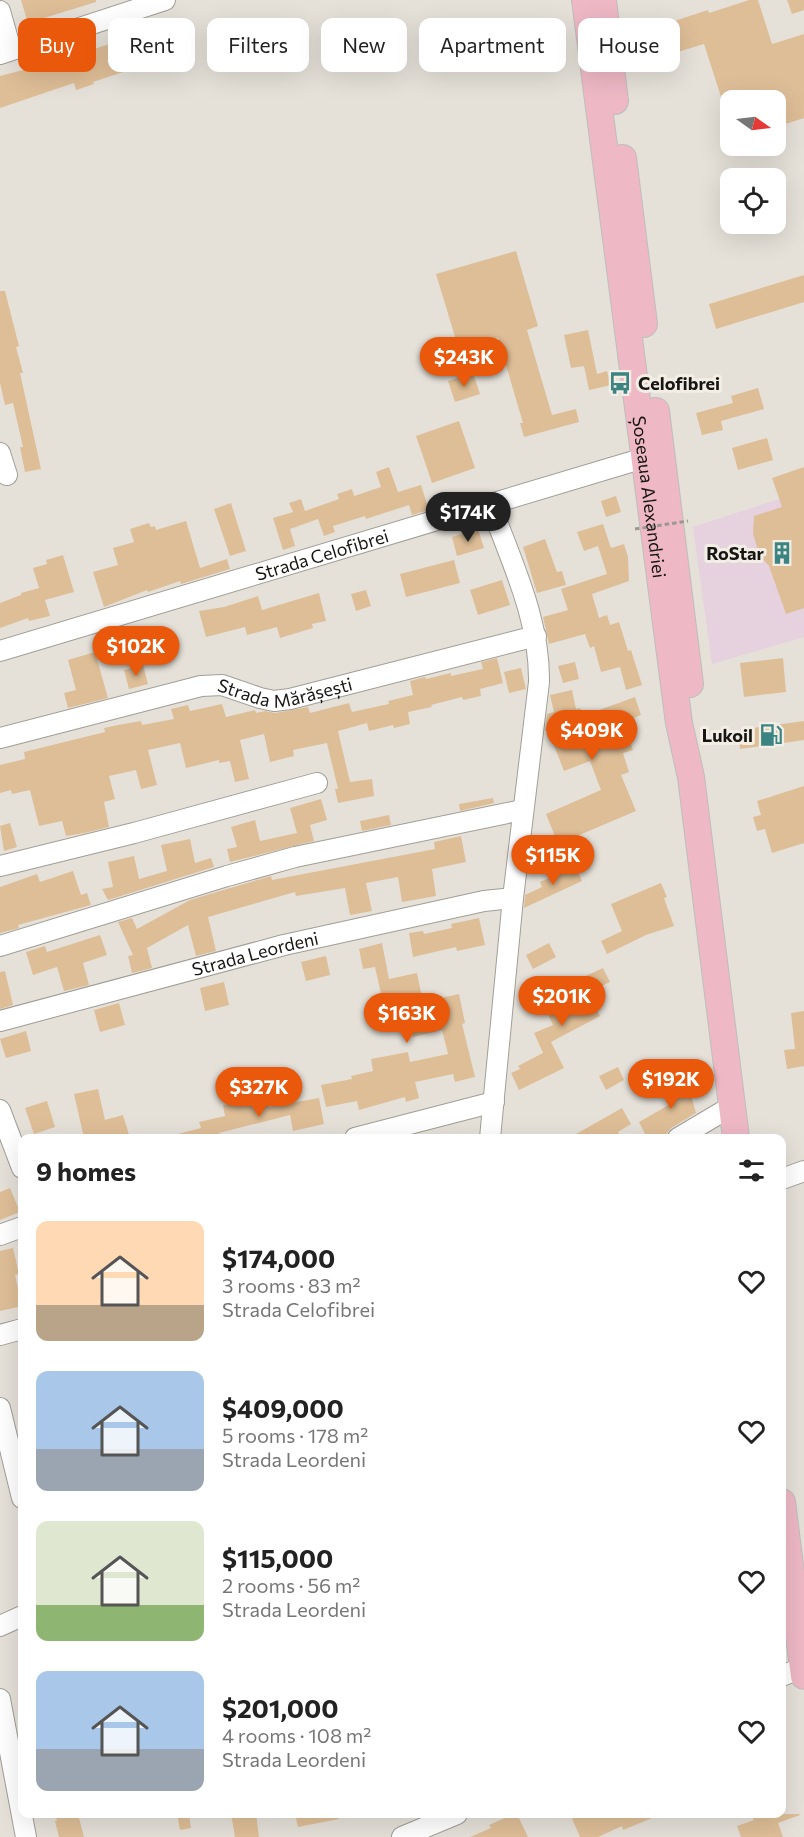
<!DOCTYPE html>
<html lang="en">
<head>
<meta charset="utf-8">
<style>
  :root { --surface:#fff; --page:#f2f2f2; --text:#222; --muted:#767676; --accent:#ea580c }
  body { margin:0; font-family:Commissioner,sans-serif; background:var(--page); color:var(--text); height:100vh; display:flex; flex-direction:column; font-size:22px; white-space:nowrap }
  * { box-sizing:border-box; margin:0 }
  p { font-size:20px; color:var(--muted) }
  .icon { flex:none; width:33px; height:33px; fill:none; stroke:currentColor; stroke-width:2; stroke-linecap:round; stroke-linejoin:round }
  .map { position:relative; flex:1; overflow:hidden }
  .side { position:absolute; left:18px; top:1134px; width:768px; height:684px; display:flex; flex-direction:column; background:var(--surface); border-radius:12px; box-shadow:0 6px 24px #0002 }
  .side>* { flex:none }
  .banner { position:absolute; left:18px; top:18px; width:768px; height:54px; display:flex; gap:12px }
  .needle { width:39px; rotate:104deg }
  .tools { position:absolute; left:720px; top:90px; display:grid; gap:12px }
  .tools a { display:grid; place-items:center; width:66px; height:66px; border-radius:12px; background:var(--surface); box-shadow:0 6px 24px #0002; font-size:30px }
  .price { position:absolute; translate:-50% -51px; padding:0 14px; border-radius:21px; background:var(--accent); color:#fff; font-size:20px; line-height:39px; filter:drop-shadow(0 2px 3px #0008) }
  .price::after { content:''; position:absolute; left:50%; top:36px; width:18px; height:14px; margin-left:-9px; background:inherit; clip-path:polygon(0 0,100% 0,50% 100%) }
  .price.current { background:#222; color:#fff }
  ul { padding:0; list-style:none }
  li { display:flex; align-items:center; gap:18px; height:150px; padding:0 18px }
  li span { display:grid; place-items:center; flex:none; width:168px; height:120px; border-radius:12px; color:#555 }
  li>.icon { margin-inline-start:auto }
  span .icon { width:72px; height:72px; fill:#fffc; stroke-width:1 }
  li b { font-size:26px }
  h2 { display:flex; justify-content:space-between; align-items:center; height:72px; padding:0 18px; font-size:26px }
  .pill { padding:0 21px; border-radius:12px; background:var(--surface); box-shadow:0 6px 24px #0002; font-size:21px; line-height:54px }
  .pill.current { background:var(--accent); color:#fff }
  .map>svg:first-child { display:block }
  .industrial { fill:#e6d1de }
  .building { fill:#debe97 }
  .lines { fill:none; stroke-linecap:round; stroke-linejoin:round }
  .minor-casing { stroke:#a19e96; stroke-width:22 }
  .major-casing { stroke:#bebebd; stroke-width:28 }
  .minor { stroke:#fff; stroke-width:20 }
  .major { stroke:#eeb8c5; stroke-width:26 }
  .path-bridge { stroke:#9b9892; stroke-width:3; stroke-dasharray:4.5 3; stroke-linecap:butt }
  .labels { text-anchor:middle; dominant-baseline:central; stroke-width:6; stroke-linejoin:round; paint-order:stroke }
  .poi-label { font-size:18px; font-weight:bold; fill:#181613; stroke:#f2eee6; text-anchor:end }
  .street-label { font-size:18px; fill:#181613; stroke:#f2eee6 }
</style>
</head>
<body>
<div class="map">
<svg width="804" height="1837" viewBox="0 0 804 1837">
  <rect width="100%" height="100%" fill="#e5e1d9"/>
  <path class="industrial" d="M804 491V637L712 664 693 527Z"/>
  <path class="building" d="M21 0H96V2L28 23Z
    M749 0H758L772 44 804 34V118L776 127V100H722L704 44 668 55 659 26 708 10 709 13Z
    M787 0H804V10L792 14Z
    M169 28 178 58 151 66 150 63 93 82 94 84 76 90 74 83 0 108V76L50 63 51 65 95 51 94 49 128 38 129 41Z
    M516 251 538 326 527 330 552 415 576 409 579 422 524 437 520 423H523L498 338 459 350 436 274Z
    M804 275V302L716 329 709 304Z
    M0 291H5L19 346 16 347 23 373H20L41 469 25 472 20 447H23L13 403 5 405 0 383Z
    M588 330 597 374 607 371 611 385 589 390 584 366 571 368 564 335Z
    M473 373 480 394 455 402 448 381Z
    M758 388 764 409 721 421 723 430 702 435 696 413 733 403 731 396Z
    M459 421 475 468 432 483 416 436Z
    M767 438 773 460 738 470 732 448Z
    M389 467 398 492 421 485 429 510 412 515 409 505 366 519 365 516 333 526 335 532 324 536 318 519 290 529 295 546 283 550 273 518 293 512 289 503 301 499 305 511 339 499 337 494 352 489 354 496 381 487 376 472Z
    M804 467V608L786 614 769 566 762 558 757 547 753 534 754 516 782 507 772 478Z
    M616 496 621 512 606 517 601 501Z
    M231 503 246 551 230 556 214 509Z
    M186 521 200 568 227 559 230 569 181 584 180 581 148 592 147 590 104 607 93 572 118 565 113 548 134 542 130 529 149 523 151 527 155 526 156 530Z
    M603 524 611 548 624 544 628 557 629 581 592 594 599 618 607 615 610 625 619 622 628 651 631 650 642 685 626 690 620 667 601 672 594 646 590 648 585 634 549 644 543 617 568 610 561 589 607 574 598 546 584 551 577 532Z
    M478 529 484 548 457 556 452 537Z
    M545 539 557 572 562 571 566 585 537 593 523 547Z
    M63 555 74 592 45 600 50 616 29 621 28 618 0 628V603L21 595V593L39 588 33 568 47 564 46 560Z
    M454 560 460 583 406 597 400 574Z
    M502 580 510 605 478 615 470 590Z
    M366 590 371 606 356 611 351 594Z
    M319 593 326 621 312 624 313 628 280 638 277 627 247 635 245 627 206 637 199 611 224 607 258 596 262 610Z
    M95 652 108 698 68 708 64 693 76 690 68 660Z
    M497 658 503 683 480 689 481 696 463 700 462 697 431 705 432 707 408 712 410 724 394 728 393 725 369 731 367 723 338 731 350 782 372 779 374 796 338 803 335 789H338L327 743 293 750 294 756 270 762 264 734 240 740 249 779 235 782 230 761 219 763V760L186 768 180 743 148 750 157 785 141 789 136 770 109 776 115 799 104 802 109 827 85 833 66 836 62 821 39 826 30 790 12 794 11 790 0 793V765L25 759 24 752 105 732 104 728 118 725 141 721 142 725 174 719 171 709 188 705 190 711 222 704 226 717 255 710 256 713 265 711 275 713 308 707 310 713 349 703 352 712 389 704 388 701 413 695 410 681 425 677 426 679 451 673V676L483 669 481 662Z
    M783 658 786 692 744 697 740 663Z
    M575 662 579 679 563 683 558 666Z
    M143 665 148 684 129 689 124 670Z
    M521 668 526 689 509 693 504 672Z
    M572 690 576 709 580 708 583 716 635 697 641 715 634 718 638 729 627 733 633 750 623 753 629 772 621 775 636 811 558 844 546 814 601 790 590 761 564 771 548 730 545 731 547 714 554 712 550 695Z
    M804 721V740L740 749 738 730Z
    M804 786V843L772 853 765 829 757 831 753 817 761 815 757 801Z
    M493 798 494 803 460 811 459 804Z
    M321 799 327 820 310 825 314 841 230 862 227 849 237 847 231 827 255 820 260 841 297 833 290 808Z
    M389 815 391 825 362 831 360 821Z
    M10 823 17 847 4 851 0 826Z
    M461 836 466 862 432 869 436 896 402 902 398 877 366 883 372 911 350 915 345 888 296 896 295 892 208 917 216 951 196 956 188 925 147 948 152 968 132 973 128 956 133 955 118 922 132 918 137 929 190 900 230 888 271 876 272 880 435 849 434 842Z
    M190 839 195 863 211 858 214 867 108 900 102 889 113 887 108 862 134 856 139 879 167 871 161 845Z
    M576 867 582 881 524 908 525 895 542 887 540 882Z
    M73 871 81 895 87 893 91 905 18 925 19 928 0 933V887L37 874 40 882Z
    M661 883 667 897 664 898 674 926 646 935 607 954 601 941 622 931 611 904Z
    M479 918 485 945 457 951 456 947 413 957 409 933 423 931 424 934 452 928 451 924Z
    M100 935 107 955 83 963 89 985 64 991 57 967 33 975 26 952 45 946 47 952Z
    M382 943 389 979 417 973 423 1002 459 994 465 1023 462 1024 475 1077 455 1082 453 1074 415 1082 419 1098 406 1102 405 1097 359 1110 357 1101 326 1107 321 1085 352 1079 351 1076 373 1071 371 1059 408 1052 410 1062 448 1054 442 1030 413 1037 404 1000 384 1007 375 967 363 969 359 949Z
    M549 943 556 957 533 969 526 955Z
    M326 956 330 975 306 981 301 962Z
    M603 968 610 982 589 992 600 1016 551 1042 564 1068 519 1090 511 1073 520 1069 518 1066 543 1053 534 1033 553 1025 545 1008 565 999 560 988Z
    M5 971 13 1005 0 1009V972Z
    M224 982 229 1005 205 1011 200 988Z
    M119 1003 125 1025 100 1032 94 1010Z
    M804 1011V1066L787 1069 784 1050 795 1049 791 1013Z
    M26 1031 31 1051 6 1058 0 1039Z
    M618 1067 624 1080 606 1090 599 1076Z
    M655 1070 661 1083 651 1088 644 1076Z
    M685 1073 696 1113 671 1128 667 1133 666 1138H647L639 1122 674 1102 666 1083Z
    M98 1089 105 1120 123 1115 130 1138H84L74 1094Z
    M319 1098 324 1124 293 1131 290 1115 219 1133 221 1138H175L174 1135 201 1128 199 1122 225 1116 223 1105 239 1102 240 1106 268 1100 269 1107Z
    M47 1101 55 1127 34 1134 25 1108Z
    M622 1108 631 1124 618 1132 619 1134 612 1138H569Z
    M10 1188 20 1212 0 1220V1192Z
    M13 1248 19 1274 15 1275 22 1306 0 1311V1251Z
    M55 1814H78L84 1837H59L55 1821H57Z
    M177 1814H189L191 1828 180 1830Z
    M231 1814H256L259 1837H235Z
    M295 1814H338L339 1819 298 1827Z
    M514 1814H517L528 1837H470L491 1828 489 1825Z
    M570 1814H662L623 1830 622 1826 598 1837H580Z
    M761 1814H799L800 1815 778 1823 783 1837H741L737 1826 754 1820 752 1817Z"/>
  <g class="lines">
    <g class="minor-casing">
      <g id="minor">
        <path d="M0 11 11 50"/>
        <path d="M0 54 165 0"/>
        <path d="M0 453 7 475"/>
        <path d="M490 503C511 561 540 619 539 682L513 898 490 1138"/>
        <path id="s1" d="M0 651 644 458"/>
        <path id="s2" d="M0 738 201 686 222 685 260 698 274 701 290 699 536 636"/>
        <path d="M0 866 134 833 317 783"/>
        <path d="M0 946 227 876 295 857 522 810"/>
        <path id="s3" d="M0 1021 284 945 484 901 513 898"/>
        <path d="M0 1110 22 1168"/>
        <path d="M355 1138 494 1102"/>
        <path d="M678 1138 732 1106"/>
        <path d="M782 1179 804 1171"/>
        <path d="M0 1235 22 1227"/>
        <path d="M0 1335 22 1329"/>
        <path d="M0 1408 22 1498"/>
        <path d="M0 1626 22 1616"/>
        <path d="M782 1676 803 1667"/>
        <path d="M0 1699 26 1837"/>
        <path d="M402 1837 457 1814"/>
      </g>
    </g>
    <g class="major-casing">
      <g id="major">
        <path id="s4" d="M585 0 679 723 691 777 736 1138"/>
        <path d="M603 0 615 101"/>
        <path d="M623 158 644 324"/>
        <path d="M656 411 690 684"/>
        <path d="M782 1502 804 1676"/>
      </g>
    </g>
    <use href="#minor" class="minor"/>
    <use href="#major" class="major"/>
    <path class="path-bridge" d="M635 529 688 521"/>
  </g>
  <defs>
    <g id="bus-bare" transform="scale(1.8)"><path d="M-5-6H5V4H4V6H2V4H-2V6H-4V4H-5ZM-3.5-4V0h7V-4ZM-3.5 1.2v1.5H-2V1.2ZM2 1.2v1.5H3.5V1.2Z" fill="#3b8481" stroke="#f2eee6" stroke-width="2.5" paint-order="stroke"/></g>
    <g id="building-bare" transform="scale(1.8)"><path d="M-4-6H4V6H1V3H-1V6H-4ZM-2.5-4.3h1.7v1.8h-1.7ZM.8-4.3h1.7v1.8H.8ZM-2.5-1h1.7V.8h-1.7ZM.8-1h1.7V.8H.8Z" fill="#3b8481" stroke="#f2eee6" stroke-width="2.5" paint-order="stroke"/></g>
    <g id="fuel-bare" transform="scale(1.8)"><path d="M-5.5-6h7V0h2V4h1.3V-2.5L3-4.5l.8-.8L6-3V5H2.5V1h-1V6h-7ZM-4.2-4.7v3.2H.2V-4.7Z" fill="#3b8481" stroke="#f2eee6" stroke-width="2.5" paint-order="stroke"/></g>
  </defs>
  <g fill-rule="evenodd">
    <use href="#bus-bare" x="620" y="383"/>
    <use href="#building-bare" x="782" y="553"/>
    <use href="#fuel-bare" x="771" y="735"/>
  </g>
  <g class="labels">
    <g class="poi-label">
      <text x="638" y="383" text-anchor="start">Celofibrei</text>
      <text x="764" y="553">RoStar</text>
      <text x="753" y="735">Lukoil</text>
    </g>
    <g class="street-label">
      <text stroke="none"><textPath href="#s4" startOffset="501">Șoseaua Alexandriei</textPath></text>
      <text stroke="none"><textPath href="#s1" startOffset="336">Strada Celofibrei</textPath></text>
      <text stroke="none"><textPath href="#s2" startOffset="294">Strada Mărășești</textPath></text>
      <text stroke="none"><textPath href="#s3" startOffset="264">Strada Leordeni</textPath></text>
    </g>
  </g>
</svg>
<div class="tools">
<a><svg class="needle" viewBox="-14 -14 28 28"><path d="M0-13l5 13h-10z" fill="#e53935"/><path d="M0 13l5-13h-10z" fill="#767676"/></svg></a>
<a><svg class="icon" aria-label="locate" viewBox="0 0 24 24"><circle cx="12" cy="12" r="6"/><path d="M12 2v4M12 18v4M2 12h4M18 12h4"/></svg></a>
</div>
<b class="price" style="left:464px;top:388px">$243K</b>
<b class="price current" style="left:468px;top:543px">$174K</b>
<b class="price" style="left:136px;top:677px">$102K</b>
<b class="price" style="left:592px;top:761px">$409K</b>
<b class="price" style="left:553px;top:886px">$115K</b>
<b class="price" style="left:562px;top:1027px">$201K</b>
<b class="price" style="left:407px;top:1044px">$163K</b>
<b class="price" style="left:671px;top:1110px">$192K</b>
<b class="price" style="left:259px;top:1118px">$327K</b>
<div class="banner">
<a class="pill current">Buy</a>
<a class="pill">Rent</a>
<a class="pill">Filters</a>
<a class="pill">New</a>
<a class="pill">Apartment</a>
<a class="pill">House</a>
</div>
<section class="side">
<h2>9 homes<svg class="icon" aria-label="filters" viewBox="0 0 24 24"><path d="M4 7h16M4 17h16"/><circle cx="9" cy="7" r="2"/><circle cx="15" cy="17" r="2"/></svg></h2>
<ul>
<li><span style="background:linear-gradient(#ffd9b3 70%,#b9a48a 0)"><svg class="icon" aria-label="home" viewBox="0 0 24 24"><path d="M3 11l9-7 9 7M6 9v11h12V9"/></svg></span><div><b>$174,000</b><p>3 rooms · 83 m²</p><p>Strada Celofibrei</p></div><svg class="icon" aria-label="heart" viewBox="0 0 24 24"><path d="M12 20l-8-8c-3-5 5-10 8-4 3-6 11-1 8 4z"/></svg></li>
<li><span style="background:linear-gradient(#a9c7e8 65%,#9aa5b1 0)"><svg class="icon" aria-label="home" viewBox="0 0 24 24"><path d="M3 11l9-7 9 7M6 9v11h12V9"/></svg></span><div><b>$409,000</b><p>5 rooms · 178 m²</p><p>Strada Leordeni</p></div><svg class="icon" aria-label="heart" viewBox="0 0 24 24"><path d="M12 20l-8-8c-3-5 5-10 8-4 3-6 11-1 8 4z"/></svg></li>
<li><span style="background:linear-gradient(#dfe7d0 70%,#8fb573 0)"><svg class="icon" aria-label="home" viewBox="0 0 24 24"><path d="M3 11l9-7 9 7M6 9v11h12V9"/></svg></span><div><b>$115,000</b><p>2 rooms · 56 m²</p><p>Strada Leordeni</p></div><svg class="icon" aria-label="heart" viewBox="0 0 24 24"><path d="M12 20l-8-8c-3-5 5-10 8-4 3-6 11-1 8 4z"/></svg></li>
<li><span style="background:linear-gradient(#a9c7e8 65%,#9aa5b1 0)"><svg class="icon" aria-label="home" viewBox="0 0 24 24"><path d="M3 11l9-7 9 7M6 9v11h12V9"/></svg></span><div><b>$201,000</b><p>4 rooms · 108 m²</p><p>Strada Leordeni</p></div><svg class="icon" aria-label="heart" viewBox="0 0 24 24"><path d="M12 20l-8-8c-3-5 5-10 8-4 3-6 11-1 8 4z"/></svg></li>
</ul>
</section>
</div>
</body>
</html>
